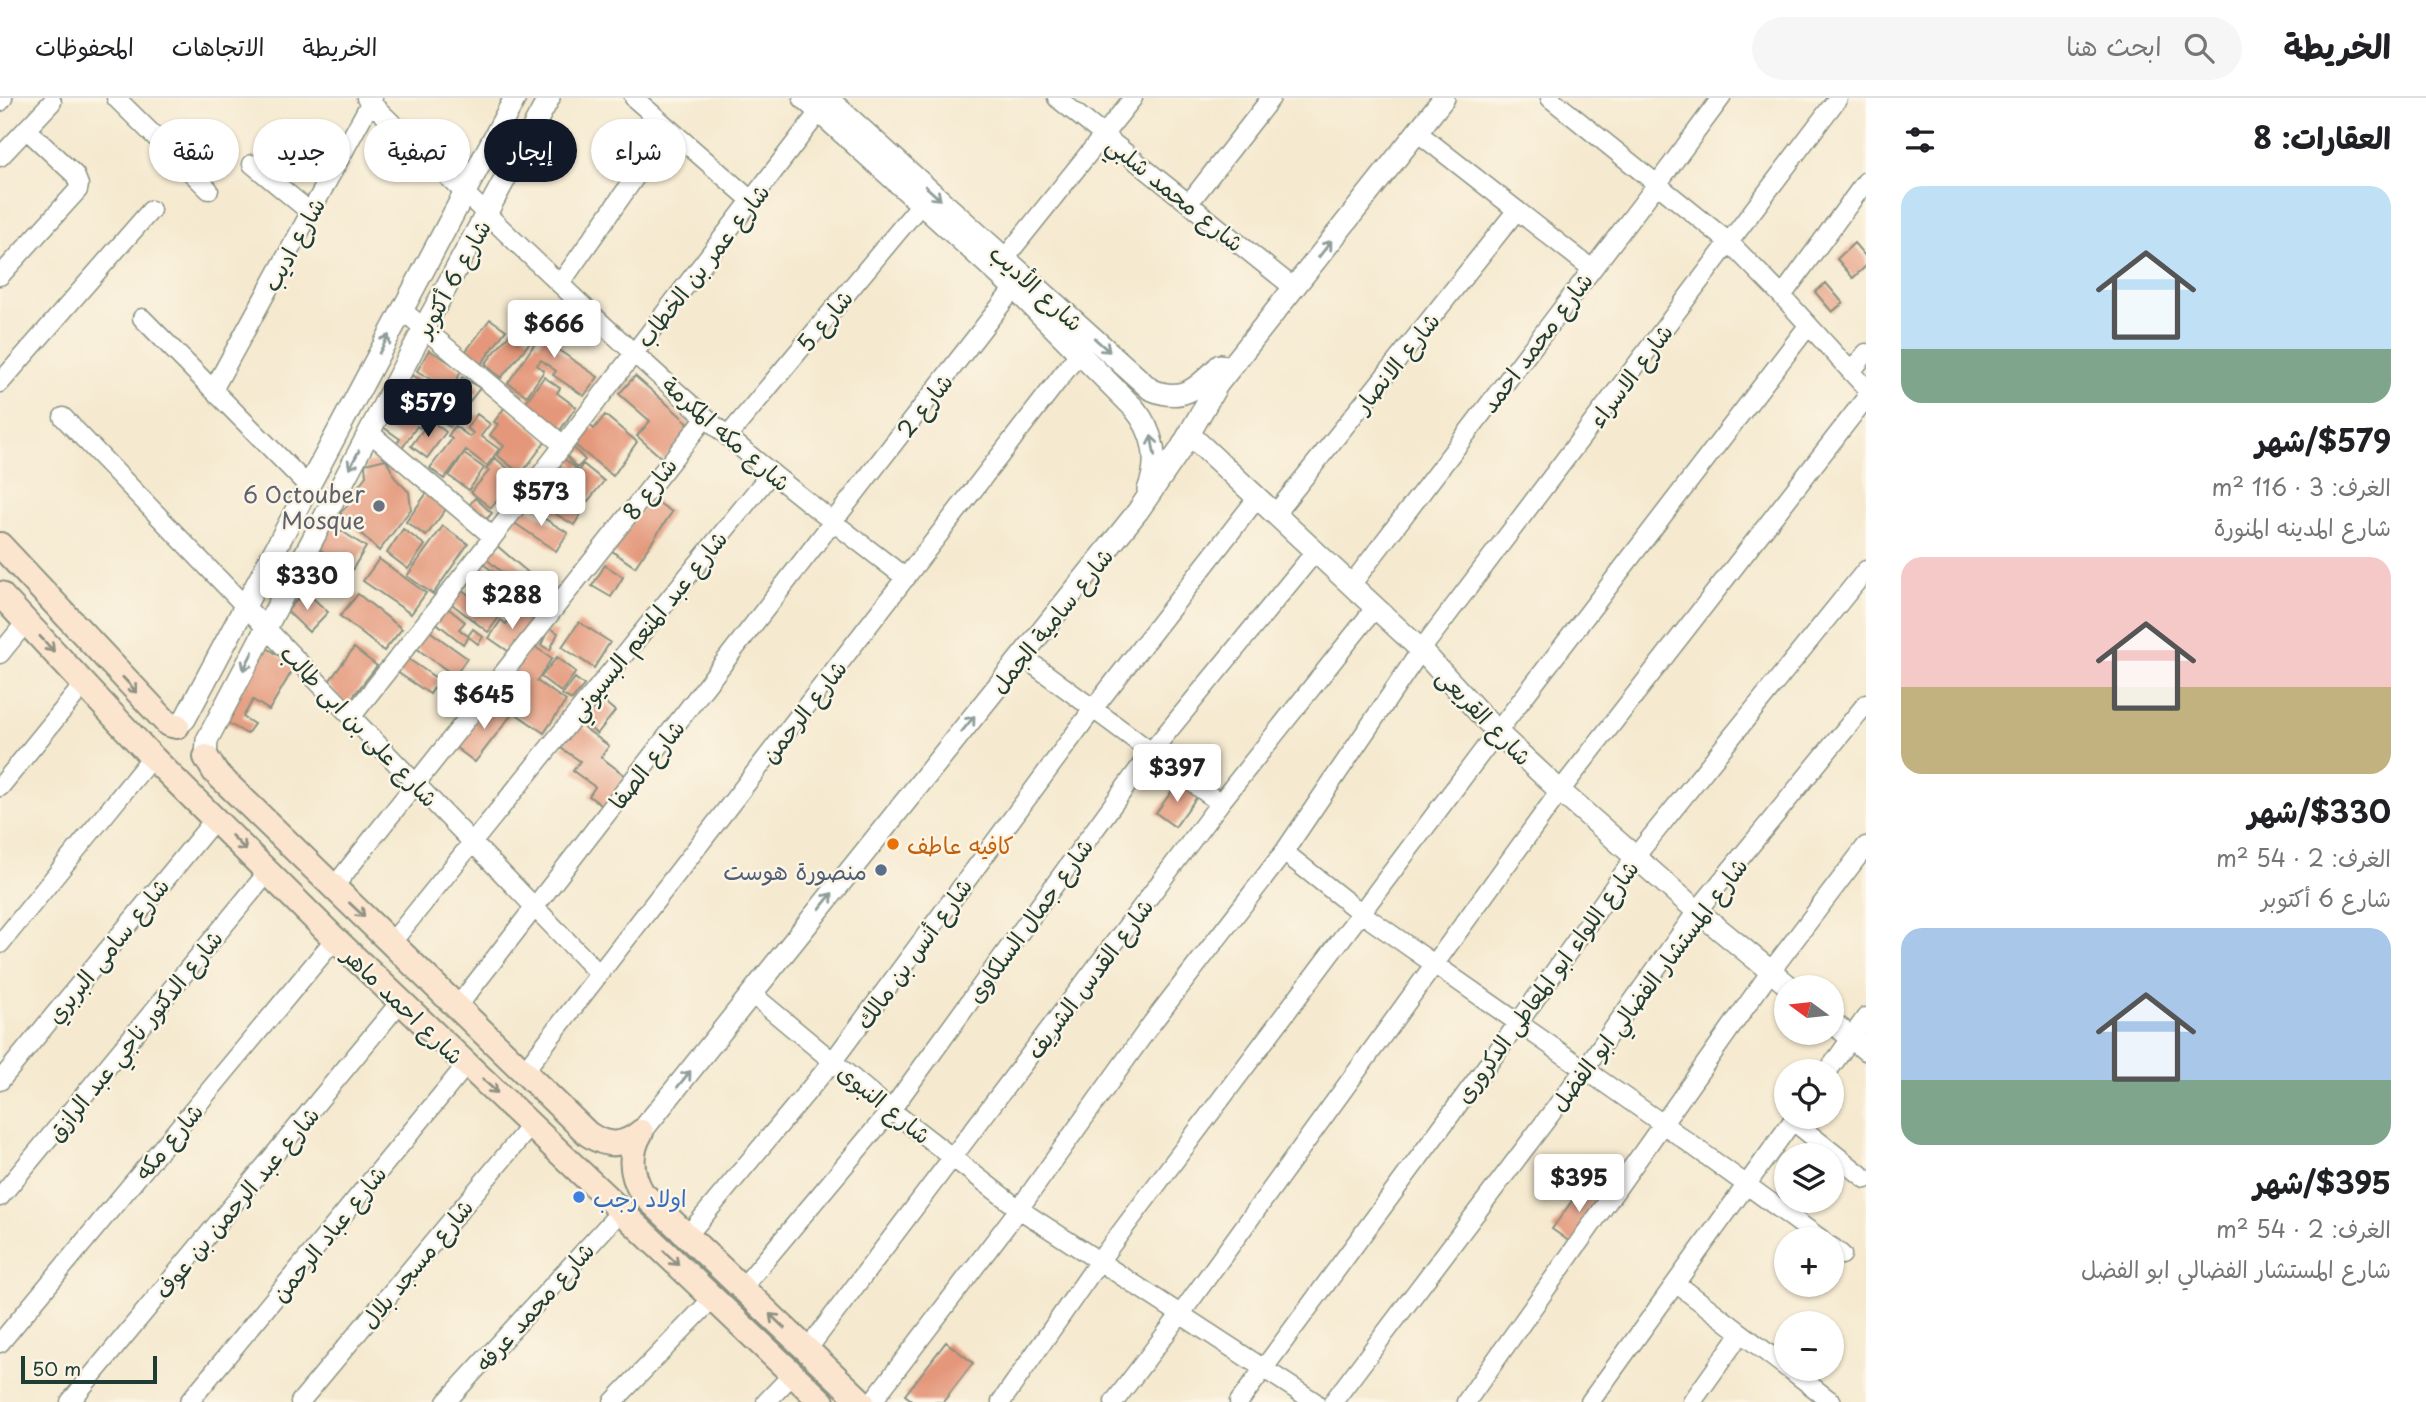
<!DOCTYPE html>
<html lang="ar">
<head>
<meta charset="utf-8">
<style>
  :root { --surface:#fff; --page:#f6f6f6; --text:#202124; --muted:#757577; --line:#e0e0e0; --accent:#111827 }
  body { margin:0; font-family:"Playpen Sans","Playpen Sans Arabic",sans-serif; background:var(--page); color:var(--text); direction:rtl; height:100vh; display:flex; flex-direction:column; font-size:26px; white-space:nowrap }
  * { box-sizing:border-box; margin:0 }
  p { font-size:23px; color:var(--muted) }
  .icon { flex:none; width:38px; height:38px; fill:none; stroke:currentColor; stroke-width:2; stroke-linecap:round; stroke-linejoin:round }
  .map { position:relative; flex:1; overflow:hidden; direction:ltr }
  .details { display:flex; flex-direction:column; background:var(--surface); width:560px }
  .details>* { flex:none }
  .top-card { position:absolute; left:21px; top:21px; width:665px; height:63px; direction:rtl; display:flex; gap:14px }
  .needle { width:46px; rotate:285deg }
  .tools { position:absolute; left:1774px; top:877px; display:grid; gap:14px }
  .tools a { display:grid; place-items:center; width:70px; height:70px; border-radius:50%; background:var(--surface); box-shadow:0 2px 5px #0004; font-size:35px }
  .scale { position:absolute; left:21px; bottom:18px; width:136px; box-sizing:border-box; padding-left:7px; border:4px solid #1f3d34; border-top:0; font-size:19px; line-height:24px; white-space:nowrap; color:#1f3d34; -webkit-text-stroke:5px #fcf5e5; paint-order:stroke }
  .price { position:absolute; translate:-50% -60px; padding:0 16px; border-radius:7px; background:#fff; color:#222; font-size:23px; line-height:46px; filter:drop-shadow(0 2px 4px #0008) }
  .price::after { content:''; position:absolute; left:50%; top:42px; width:21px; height:16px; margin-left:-10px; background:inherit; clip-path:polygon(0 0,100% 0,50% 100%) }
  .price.active { background:var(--accent); color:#fff }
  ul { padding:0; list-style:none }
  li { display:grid; align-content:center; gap:14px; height:371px; padding:0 35px }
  li span { display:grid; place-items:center; height:217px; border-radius:21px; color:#555 }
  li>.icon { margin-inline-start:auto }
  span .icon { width:126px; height:126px; fill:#fffc; stroke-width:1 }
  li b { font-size:30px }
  h2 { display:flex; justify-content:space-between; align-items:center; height:84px; padding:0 35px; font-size:30px }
  .tag { padding:0 24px; border-radius:32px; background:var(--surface); box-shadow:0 2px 5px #0004; font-size:24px; line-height:63px }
  .tag.active { background:var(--accent); color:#fff }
  header { display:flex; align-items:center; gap:42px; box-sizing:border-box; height:98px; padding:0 35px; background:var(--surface); border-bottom:2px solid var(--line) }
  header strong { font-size:33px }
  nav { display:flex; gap:38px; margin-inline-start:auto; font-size:24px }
  .search { width:490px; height:63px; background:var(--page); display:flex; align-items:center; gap:18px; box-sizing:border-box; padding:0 24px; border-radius:38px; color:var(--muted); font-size:26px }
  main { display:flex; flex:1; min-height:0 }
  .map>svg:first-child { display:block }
  .building { fill:#e4977a }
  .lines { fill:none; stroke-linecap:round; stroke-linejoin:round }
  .minor-casing { stroke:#8a9382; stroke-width:21 }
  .tertiary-casing { stroke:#8a9382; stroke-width:24 }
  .secondary-casing { stroke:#8a9382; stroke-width:28 }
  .minor { stroke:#fff; stroke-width:18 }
  .tertiary { stroke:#fff; stroke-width:21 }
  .secondary { stroke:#fce5cf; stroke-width:24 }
  .oneway { stroke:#8f9e9a }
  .oneway2 { stroke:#8e9182 }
  .worship-dot { fill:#6b7280; stroke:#fcf5e5; stroke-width:2.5 }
  .food-dot { fill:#e8710a; stroke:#fcf5e5; stroke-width:2.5 }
  .service-dot { fill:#5c6f8a; stroke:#fcf5e5; stroke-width:2.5 }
  .shop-dot { fill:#3f7fe0; stroke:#fcf5e5; stroke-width:2.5 }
  .labels { text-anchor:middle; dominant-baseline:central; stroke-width:5; stroke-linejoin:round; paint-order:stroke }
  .street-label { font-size:23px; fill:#1f3d34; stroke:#fcf5e5 }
  .worship-label { font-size:23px; fill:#5b616d; stroke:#fcf5e5; text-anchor:end }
  .food-label { font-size:23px; fill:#c56008; stroke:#fcf5e5; text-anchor:start }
  .service-label { font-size:23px; fill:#4e5e75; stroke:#fcf5e5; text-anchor:end }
  .shop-label { font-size:23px; fill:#366cbe; stroke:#fcf5e5; text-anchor:start }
</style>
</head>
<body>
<header>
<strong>الخريطة</strong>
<div class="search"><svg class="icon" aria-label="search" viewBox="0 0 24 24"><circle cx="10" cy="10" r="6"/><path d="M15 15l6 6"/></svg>ابحث هنا</div>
<nav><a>الخريطة</a><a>الاتجاهات</a><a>المحفوظات</a></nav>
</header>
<main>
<section class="details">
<h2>العقارات: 8<svg class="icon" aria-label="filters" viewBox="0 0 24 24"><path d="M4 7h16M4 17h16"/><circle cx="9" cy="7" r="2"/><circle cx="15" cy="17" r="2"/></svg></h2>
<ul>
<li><span style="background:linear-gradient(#bfe0f5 75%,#7fa58c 0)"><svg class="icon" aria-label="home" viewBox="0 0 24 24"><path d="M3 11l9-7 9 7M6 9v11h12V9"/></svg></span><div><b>$579/شهر</b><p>الغرف: 3 · 116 m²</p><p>شارع المدينه المنورة</p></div></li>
<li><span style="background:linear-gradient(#f6c9c9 60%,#c2b280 0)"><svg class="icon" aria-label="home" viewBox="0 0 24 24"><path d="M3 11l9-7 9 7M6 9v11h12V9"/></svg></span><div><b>$330/شهر</b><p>الغرف: 2 · 54 m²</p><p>شارع 6 أكتوبر</p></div></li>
<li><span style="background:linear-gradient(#a9c7e8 70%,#7fa58c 0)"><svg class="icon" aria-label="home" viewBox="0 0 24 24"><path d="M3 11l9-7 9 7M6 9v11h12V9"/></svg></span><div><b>$395/شهر</b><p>الغرف: 2 · 54 m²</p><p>شارع المستشار الفضالي ابو الفضل</p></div></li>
</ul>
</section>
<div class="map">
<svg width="1866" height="1304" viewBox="0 0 1866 1304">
  <rect width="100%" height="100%" fill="#fcf5e5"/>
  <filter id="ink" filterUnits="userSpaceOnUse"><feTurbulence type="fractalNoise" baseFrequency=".0143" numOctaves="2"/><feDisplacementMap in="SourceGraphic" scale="14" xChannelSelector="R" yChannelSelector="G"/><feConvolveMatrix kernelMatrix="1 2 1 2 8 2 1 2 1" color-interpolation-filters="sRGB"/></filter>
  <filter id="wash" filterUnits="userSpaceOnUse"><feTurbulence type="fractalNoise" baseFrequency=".00686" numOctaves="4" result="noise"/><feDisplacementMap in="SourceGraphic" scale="28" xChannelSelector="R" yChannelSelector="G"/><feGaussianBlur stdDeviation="1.57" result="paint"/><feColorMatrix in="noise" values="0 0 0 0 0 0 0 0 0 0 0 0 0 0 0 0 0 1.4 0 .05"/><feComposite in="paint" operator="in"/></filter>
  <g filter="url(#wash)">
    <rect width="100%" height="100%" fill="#f5e9cf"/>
    <g id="blocks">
      <path class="building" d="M1854 145 1866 159V168L1853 180 1837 161Z
        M1826 185 1843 205 1832 214 1815 194Z
        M563 212 580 224 567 243 564 241 557 251 598 279 584 298 553 277 556 273 541 262 537 267 544 273 527 298 508 285 536 244 539 246Z
        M490 221 506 232 479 269 463 257Z
        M515 229 531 243 501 280 485 266Z
        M429 252 462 272 450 293 417 273Z
        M412 277 450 300 462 279 480 290 450 329 427 315 430 309 403 292Z
        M635 278 692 328 664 362 637 338 650 323 619 296Z
        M544 279 560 290 557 295 576 309 558 335 522 309Z
        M407 305 427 319 420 330 417 328 399 355 393 351 400 341 383 329 396 311 401 315Z
        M505 309 546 343 521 376 497 357 504 348 490 337 498 326 494 324Z
        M477 316 490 326 481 338 499 351 487 368 466 352 444 381 430 370 452 341 448 338 455 328 470 339 473 335 467 330Z
        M605 317 637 344 613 378 570 343 586 324 594 331Z
        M430 322 446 334 427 360 411 348Z
        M572 348 585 362 577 370 564 355Z
        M464 356 484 370 469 392 449 378Z
        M561 358 581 375 579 372 583 366 604 383 588 403 550 372Z
        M495 360 517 378 491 410 471 394 489 373 486 371Z
        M386 361 395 380 409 394 411 411 379 453 340 415 351 404 356 391 366 378 365 366Z
        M542 383 585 409 574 427 531 401Z
        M432 388 452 403 426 438 406 424Z
        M650 399 672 414 635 469 612 453Z
        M475 400 492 415 484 424 467 410Z
        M524 408 568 435 556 453 513 424Z
        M328 424 366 449 352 472 313 447Z
        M443 428 468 446 433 496 407 478Z
        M403 431 425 447 408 471 387 455Z
        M495 446 531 477 520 490 484 459Z
        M379 461 426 495 411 516 363 483Z
        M479 463 519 493 506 511 465 481Z
        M605 467 623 479 611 499 592 488Z
        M458 489 488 511 492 505 503 514 488 534 448 503Z
        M305 493 328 514 309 534 287 513Z
        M358 496 402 531 384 553 340 518Z
        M445 508 465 524 459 531 468 538 473 531 483 539 478 546 469 539 463 546 434 523Z
        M517 510 534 522 511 555 489 540 501 522 506 526Z
        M579 524 610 544 594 570 562 549Z
        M549 530 558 535 550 552 541 547Z
        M428 532 467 560 455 578 416 550Z
        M532 547 552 560 537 583 566 603 544 635 512 613 521 599 505 587Z
        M267 550 295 568 269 612 253 602 243 619 254 626 247 636 223 622Z
        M354 550 377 568 346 607 327 586Z
        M557 559 576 574 561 594 541 579Z
        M407 560 439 582 430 596 397 574Z
        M575 580 584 587 572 602 562 597Z
        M494 601 512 616 475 664 455 649Z
        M601 601 615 613 597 636 582 623Z
        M579 626 609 648 601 659 627 679 605 710 589 698 595 689 573 673 580 663 561 650Z
        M1180 682 1199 696 1175 729 1156 715Z
        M1584 1086 1605 1101 1573 1146 1552 1131Z
        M946 1244 973 1265 943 1304H914L905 1297Z"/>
    </g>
  </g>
  <g filter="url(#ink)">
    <use href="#blocks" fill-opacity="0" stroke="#8a9382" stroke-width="2"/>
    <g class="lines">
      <g class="minor-casing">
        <path id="minor" d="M116 0 209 92
          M366 0C485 114 602 230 727 338 785 388 846 434 906 480
          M634 0 752 103
          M1057 0 1294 190
          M1550 0 1730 145 1782 198 1866 290
          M0 4 3 0
          M1417 34 1592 171
          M0 59 52 4
          M252 66 310 114
          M1189 105 1271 0
          M1005 160 1133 0
          M0 178 78 92 79 87 75 77 26 31
          M560 186 669 31
          M1782 198 1866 83
          M402 212 563 347
          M142 220 309 389
          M1851 274 1866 255
          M0 285 151 112
          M213 292 373 0
          M63 319 598 875
          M369 334 493 439
          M728 338 921 106
          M1275 416 1517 112
          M1351 487 1658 85 1721 0
          M0 556 26 524
          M1022 558 1220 705
          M352 618 493 439 819 14
          M0 689 84 586
          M1284 754 1361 815 1663 1026 1821 1141
          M333 790 706 319
          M392 844 771 375
          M0 846 152 659
          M752 896 891 1012 1019 1111 1315 1304
          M458 908 1014 190
          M525 972 1080 254
          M1828 973 1866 919
          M0 983 215 721
          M1793 1023 1866 1081
          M0 1099 268 774
          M687 1138 833 963 1093 611 1258 399
          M1832 1149 1842 1157
          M1677 1186 1787 1270
          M742 1190 891 1012 1151 654 1315 454
          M0 1245 335 841
          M807 1252 1220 705 1375 510
          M1788 1270 1832 1304
          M70 1304 401 903
          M189 1304 467 966
          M300 1304 531 1027
          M446 1304 621 1113
          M613 1304 713 1200
          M766 1304 793 1276
          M872 1304 1019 1111 1152 925 1284 754 1421 552 1838 0
          M1001 1304 1100 1162 1497 634 1808 228
          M1114 1304 1180 1217 1560 693 1866 300
          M1239 1304 1519 924 1635 759 1866 472
          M1333 1304 1584 972 1697 813 1866 606
          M1466 1304 1771 873 1866 748
          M1590 1304 1796 1018
          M1692 1304 1741 1235"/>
      </g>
      <g class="tertiary-casing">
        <path id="tertiary" d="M804 0 1014 190 1134 310C1154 334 1160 363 1148 392
          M827 0 1150 291C1183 306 1198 289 1220 267
          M1189 336 1421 552 1497 634 1560 693 1697 813 1790 889
          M177 628 185 621 515 0
          M206 659 207 642 424 230 549 0
          M1832 924 1866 952
          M641 1034 1138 413 1180 352 1217 287 1444 0"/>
      </g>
      <g class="secondary-casing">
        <path id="secondary" d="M0 447 168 626 177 628
          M0 496 152 659 335 841 822 1304
          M206 659 215 674 588 1036C607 1049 623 1049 641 1034
          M641 1034C629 1054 630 1075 642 1095L862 1304"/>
      </g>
      <use href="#minor" class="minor"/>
      <use href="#tertiary" class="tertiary"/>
      <use href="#secondary" class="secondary"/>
    </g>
    <defs><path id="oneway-shaft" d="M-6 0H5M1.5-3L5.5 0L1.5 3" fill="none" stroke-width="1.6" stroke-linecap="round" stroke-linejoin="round" transform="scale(1.75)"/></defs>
    <g class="oneway">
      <use href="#oneway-shaft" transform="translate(933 95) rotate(42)"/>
      <use href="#oneway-shaft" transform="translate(1325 151) rotate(-52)"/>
      <use href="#oneway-shaft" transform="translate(384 246) rotate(-62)"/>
      <use href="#oneway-shaft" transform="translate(1102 247) rotate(42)"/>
      <use href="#oneway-shaft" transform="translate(1153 348) rotate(-100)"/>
      <use href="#oneway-shaft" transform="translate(354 362) rotate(118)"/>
      <use href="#oneway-shaft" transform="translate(248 563) rotate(117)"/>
      <use href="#oneway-shaft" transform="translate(968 626) rotate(-51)"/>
      <use href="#oneway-shaft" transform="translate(826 803) rotate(-51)"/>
      <use href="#oneway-shaft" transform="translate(684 981) rotate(-51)"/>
    </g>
    <g class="oneway2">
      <use href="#oneway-shaft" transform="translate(47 546) rotate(47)"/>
      <use href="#oneway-shaft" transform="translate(130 587) rotate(47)"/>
      <use href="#oneway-shaft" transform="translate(239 745) rotate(45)"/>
      <use href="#oneway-shaft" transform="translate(357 812) rotate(43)"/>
      <use href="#oneway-shaft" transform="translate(490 988) rotate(44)"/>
      <use href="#oneway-shaft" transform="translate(671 1160) rotate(44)"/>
      <use href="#oneway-shaft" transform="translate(777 1223) rotate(-136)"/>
    </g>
  </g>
  <circle class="worship-dot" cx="379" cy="408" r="7"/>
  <circle class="food-dot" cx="893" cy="746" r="7"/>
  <circle class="service-dot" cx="881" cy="772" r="7"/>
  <circle class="shop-dot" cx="579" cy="1099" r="7"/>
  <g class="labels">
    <g class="street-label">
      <text transform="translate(1176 95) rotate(39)">شارع محمد شلبي</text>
      <text transform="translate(293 146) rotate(-61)">شارع اديب</text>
      <text transform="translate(702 167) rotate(-52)">شارع عمر بن الخطاب</text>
      <text transform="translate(452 180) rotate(-61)">شارع 6 أكتوبر</text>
      <text transform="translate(1037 189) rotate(42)">شارع الأديب</text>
      <text transform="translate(824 222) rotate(-50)">شارع 5</text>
      <text transform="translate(1536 244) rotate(-53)">شارع محمد احمد</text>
      <text transform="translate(1396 264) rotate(-51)">شارع الانصار</text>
      <text transform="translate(1630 277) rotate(-53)">شارع الاسراء</text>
      <text transform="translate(924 307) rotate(-52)">شارع 2</text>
      <text transform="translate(727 335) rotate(41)">شارع مكه المكرمة</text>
      <text transform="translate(649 390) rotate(-52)">شارع 8</text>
      <text transform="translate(1051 522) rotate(-51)">شارع سامية الجمل</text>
      <text transform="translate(647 527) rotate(-51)">شارع عبد المنعم البسيوني</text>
      <text transform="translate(803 613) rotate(-52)">شارع الرحمن</text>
      <text transform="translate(1485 618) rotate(46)">شارع القريعى</text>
      <text transform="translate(360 627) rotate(46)">شارع على بن ابى طالب</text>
      <text transform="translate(646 666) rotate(-52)">شارع الصفا</text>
      <text transform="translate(1029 822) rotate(-54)">شارع جمال السلكاوى</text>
      <text transform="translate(107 852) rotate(-51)">شارع سامى البربري</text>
      <text transform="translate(913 855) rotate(-54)">شارع أنس بن مالك</text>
      <text transform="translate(1089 880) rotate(-53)">شارع القدس الشريف</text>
      <text transform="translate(1546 883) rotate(-54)">شارع اللواء ابو المعاطى الدكرورى</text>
      <text transform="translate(1648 886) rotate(-53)">شارع المستشار الفضالي ابو الفضل</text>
      <text transform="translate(404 907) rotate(44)">شارع احمد ماهر</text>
      <text transform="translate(134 937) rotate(-51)">شارع الدكتور ناجي عبد الرازق</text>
      <text transform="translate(885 1005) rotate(39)">شارع النبوى</text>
      <text transform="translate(168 1043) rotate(-50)">شارع مكه</text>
      <text transform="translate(236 1104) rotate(-50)">شارع عبد الرحمن بن عوف</text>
      <text transform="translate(328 1135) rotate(-51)">شارع عباد الرحمن</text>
      <text transform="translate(416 1165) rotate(-50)">شارع مسجد بلال</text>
      <text transform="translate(534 1208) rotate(-48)">شارع محمد عرفه</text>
    </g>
    <g class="worship-label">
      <text x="365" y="395">6 Octouber<tspan x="365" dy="26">Mosque</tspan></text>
    </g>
    <g class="food-label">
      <text x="907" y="746">كافيه عاطف</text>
    </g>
    <g class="service-label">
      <text x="867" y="772">منصورة هوست</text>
    </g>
    <g class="shop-label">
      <text x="593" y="1099">اولاد رجب</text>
    </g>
  </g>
</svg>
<div class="tools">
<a><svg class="needle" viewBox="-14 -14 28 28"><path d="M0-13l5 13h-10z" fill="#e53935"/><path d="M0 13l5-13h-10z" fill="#757577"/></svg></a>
<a><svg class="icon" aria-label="locate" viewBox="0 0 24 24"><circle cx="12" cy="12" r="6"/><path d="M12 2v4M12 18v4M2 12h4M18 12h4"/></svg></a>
<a><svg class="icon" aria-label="layers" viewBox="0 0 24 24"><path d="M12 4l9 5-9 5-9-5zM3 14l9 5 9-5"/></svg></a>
<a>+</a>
<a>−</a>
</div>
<div class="scale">50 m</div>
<b class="price" style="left:554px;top:262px">$666</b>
<b class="price active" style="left:428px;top:341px">$579</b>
<b class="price" style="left:541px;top:430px">$573</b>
<b class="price" style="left:307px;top:514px">$330</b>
<b class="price" style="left:512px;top:533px">$288</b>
<b class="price" style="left:484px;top:633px">$645</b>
<b class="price" style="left:1177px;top:706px">$397</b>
<b class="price" style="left:1579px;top:1116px">$395</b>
<div class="top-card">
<a class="tag">شراء</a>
<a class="tag active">إيجار</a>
<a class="tag">تصفية</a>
<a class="tag">جديد</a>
<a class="tag">شقة</a>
</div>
</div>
</main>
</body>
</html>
